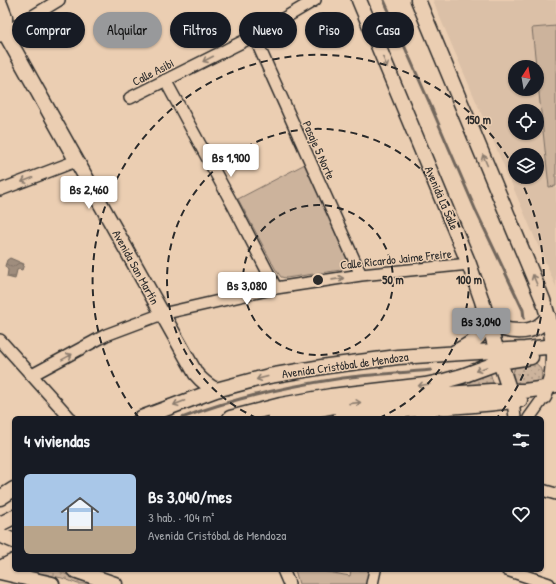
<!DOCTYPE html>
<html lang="es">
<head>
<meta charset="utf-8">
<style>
  :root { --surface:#171b24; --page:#242831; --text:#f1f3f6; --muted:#9ea1a6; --accent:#98999b }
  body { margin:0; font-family:"Patrick Hand",sans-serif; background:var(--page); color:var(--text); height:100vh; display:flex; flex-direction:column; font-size:15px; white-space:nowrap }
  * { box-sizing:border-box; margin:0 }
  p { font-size:13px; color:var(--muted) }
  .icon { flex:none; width:22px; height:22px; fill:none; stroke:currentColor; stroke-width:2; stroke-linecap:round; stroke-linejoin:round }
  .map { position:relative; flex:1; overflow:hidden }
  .sheet { position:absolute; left:12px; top:416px; width:532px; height:156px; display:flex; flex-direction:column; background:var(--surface); border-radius:6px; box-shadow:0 1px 3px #0004 }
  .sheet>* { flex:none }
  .hud { position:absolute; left:12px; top:12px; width:532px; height:36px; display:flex; gap:8px }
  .needle { width:26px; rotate:11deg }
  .fabs { position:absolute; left:508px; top:60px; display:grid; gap:8px }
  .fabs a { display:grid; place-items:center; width:36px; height:36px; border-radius:50%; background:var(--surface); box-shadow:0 1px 3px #0004; font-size:20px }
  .price { position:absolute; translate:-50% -34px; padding:0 9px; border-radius:4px; background:#fff; color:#222; font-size:13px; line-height:26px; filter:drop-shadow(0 1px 2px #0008) }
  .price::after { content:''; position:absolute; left:50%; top:24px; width:12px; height:9px; margin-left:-6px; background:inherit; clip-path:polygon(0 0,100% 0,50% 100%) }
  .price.on { background:var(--accent); color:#111 }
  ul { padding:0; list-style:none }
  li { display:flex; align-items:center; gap:12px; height:100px; padding:0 12px }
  li span { display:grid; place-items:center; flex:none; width:112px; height:80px; border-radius:6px; color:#555 }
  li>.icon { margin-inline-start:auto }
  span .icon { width:48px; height:48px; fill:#fffc; stroke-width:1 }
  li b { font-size:17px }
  h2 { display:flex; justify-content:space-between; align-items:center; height:48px; padding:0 12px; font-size:17px }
  .pill { padding:0 14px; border-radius:18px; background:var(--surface); box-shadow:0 1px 3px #0004; font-size:14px; line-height:36px }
  .pill.on { background:var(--accent); color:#111 }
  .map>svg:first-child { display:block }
  .built { fill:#dbc0a7; fill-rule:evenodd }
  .grass { fill:url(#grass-dots); stroke:#7c6f64 }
  .park { fill:#ccb39c; stroke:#7c6f64 }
  .water { fill:url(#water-waves); stroke:#71665c }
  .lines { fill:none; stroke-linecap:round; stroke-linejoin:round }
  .stream { stroke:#71665c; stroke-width:3 }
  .minor-casing { stroke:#2b2b2b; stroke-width:14 }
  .major-casing { stroke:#2b2b2b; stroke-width:17 }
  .minor { stroke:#ebceb2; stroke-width:11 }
  .major { stroke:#ebceb2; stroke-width:14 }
  .oneway { stroke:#8b7c6e }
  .ring { fill:none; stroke:#2b2b2b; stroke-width:2; stroke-dasharray:7 5 }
  .labels { text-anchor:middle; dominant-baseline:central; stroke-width:3; stroke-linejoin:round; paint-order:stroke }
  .street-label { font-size:12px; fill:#2b2b2b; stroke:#ebceb2 }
  .centre { fill:#2b2b2b; stroke:#ebceb2; stroke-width:2 }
  .ring-label { font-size:12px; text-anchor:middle; font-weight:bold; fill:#2b2b2b; stroke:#ebceb2; stroke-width:3; stroke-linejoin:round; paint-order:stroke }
</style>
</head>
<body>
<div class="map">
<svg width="556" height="584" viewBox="0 0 556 584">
  <defs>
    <pattern id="grass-dots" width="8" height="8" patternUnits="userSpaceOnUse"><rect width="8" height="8" fill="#ccb39c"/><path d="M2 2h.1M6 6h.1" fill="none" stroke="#a6927f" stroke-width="1.8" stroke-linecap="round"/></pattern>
    <pattern id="water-waves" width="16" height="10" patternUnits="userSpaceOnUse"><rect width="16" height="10" fill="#9f8d7d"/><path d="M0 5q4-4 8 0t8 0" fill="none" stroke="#827367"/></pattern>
  </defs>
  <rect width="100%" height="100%" fill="#ebceb2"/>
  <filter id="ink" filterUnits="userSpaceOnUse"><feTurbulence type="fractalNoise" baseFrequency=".025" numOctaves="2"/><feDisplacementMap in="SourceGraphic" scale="8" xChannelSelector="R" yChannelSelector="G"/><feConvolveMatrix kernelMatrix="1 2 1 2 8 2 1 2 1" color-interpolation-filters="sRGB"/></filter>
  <g filter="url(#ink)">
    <path class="built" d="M433 0H556V287L438 13ZM515 67H537V89H515ZM515 111H537V133H515ZM515 155H537V177H515Z"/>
    <path class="grass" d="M532 361C541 365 544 373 540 383L516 385C512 377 512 372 516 365Z
      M490 372 494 386 439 388Z
      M30 570H57L76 579 91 583V584H78L62 578 29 571Z"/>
    <path class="park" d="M556 26V186L549 187 532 28Z
      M305 164 347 256V265L341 270 286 278 281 277 276 270 238 199Z
      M295 570H316L350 576 351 570H372L369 584H299Z"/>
    <path class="water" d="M10 258 24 264 22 270 19 269 17 270 15 279 7 277 8 270 5 266 7 260Z"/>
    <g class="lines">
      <path class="stream" d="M384 0 430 104 476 211 523 310 524 318
        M182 418C233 398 289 386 343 378 373 374 402 373 431 370"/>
      <g class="minor-casing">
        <path id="minor" d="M0 36 59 0
          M254 36 361 275
          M165 80 234 207 276 288
          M130 98 254 36 315 0
          M0 190 76 161
          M0 340 70 418
          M32 375 106 335 162 314 276 288 361 275 469 264
          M513 401 515 418
          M529 418 544 397
          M542 490 556 494
          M283 570 289 584
          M507 570 549 584
          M372 584 375 570"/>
      </g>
      <g class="major-casing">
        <path id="major" d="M359 0 469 264 482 301 500 362 513 401
          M418 0 543 300C551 323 555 348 552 372 551 381 547 389 544 397
          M0 4 5 17V33
          M0 30 5 33 196 374C202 381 208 386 216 390
          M490 325C504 330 522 335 537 327 541 325 545 320 549 317
          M455 352C462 348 473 343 478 337 482 331 483 318 482 311
          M141 418 216 390 269 376 328 366 398 357 525 349 556 346
          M230 418 281 405 331 396 425 385 444 381 462 376 500 362 531 357
          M275 418 345 404 416 396 491 391H524L539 389 556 385
          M340 418C400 407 460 409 520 400
          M0 498 14 489
          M0 524 14 517
          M0 535 14 541
          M0 568 14 561
          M74 570 115 584
          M0 572 52 584"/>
      </g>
      <use href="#minor" class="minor"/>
      <use href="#major" class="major"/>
    </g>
    <defs><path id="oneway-shaft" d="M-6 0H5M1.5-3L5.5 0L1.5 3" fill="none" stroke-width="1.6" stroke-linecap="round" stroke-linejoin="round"/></defs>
    <g class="oneway">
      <use href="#oneway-shaft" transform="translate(208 59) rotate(153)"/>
      <use href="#oneway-shaft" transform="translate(385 62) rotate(67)"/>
      <use href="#oneway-shaft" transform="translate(485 160) rotate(-113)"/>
      <use href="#oneway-shaft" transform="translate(27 180) rotate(159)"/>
      <use href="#oneway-shaft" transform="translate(338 279) rotate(-8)"/>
      <use href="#oneway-shaft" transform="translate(535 280) rotate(-113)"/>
      <use href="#oneway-shaft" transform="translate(67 357) rotate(-29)"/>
      <use href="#oneway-shaft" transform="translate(481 369) rotate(160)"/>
      <use href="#oneway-shaft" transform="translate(262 378) rotate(165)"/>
      <use href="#oneway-shaft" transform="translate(424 385) rotate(171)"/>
      <use href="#oneway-shaft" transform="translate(179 403) rotate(159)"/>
      <use href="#oneway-shaft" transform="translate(355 403) rotate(-6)"/>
    </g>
  </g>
  <g class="ring">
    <circle cx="318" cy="280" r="75"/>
    <path d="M257 418A151 151 0 1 1 379 418"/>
    <path d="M139 418A226 226 0 1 1 515 169M519 177A226 226 0 0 1 497 418"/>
  </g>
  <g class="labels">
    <g class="street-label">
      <text transform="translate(153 72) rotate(-27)">Calle Asibi</text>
      <text transform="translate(319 150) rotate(66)">Pasaje 5 Norte</text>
      <text transform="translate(442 198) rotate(67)">Avenida La Salle</text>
      <text transform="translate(396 259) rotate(-6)">Calle Ricardo Jaime Freire</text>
      <text transform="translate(136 267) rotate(61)">Avenida San Martín</text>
      <text transform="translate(345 365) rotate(-8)">Avenida Cristóbal de Mendoza</text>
    </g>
  </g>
  <circle cx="318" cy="280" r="6" class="centre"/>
  <g class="ring-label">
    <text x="478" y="124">150 m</text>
    <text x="393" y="284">50 m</text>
    <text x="469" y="284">100 m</text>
  </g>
</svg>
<div class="fabs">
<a><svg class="needle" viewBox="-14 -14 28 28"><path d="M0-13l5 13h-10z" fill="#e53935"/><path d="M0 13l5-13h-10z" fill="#9ea1a6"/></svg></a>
<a><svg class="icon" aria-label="locate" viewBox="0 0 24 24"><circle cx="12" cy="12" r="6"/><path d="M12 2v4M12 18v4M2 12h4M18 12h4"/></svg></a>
<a><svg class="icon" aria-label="layers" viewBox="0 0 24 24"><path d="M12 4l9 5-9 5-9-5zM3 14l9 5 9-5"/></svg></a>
</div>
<b class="price" style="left:231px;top:178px">Bs 1,900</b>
<b class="price" style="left:89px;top:210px">Bs 2,460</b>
<b class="price" style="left:247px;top:306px">Bs 3,080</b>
<b class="price on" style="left:481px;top:342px">Bs 3,040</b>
<div class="hud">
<a class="pill">Comprar</a>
<a class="pill on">Alquilar</a>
<a class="pill">Filtros</a>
<a class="pill">Nuevo</a>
<a class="pill">Piso</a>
<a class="pill">Casa</a>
</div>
<section class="sheet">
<h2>4 viviendas<svg class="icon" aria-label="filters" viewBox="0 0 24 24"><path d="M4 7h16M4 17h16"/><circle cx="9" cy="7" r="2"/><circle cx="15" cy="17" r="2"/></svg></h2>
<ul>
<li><span style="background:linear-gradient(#a9c7e8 65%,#b9a48a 0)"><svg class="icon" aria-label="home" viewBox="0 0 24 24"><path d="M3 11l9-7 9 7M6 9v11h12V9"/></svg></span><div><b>Bs 3,040/mes</b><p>3 hab. · 104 m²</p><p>Avenida Cristóbal de Mendoza</p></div><svg class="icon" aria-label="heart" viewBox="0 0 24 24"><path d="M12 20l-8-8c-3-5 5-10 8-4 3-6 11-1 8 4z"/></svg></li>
</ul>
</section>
</div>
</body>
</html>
